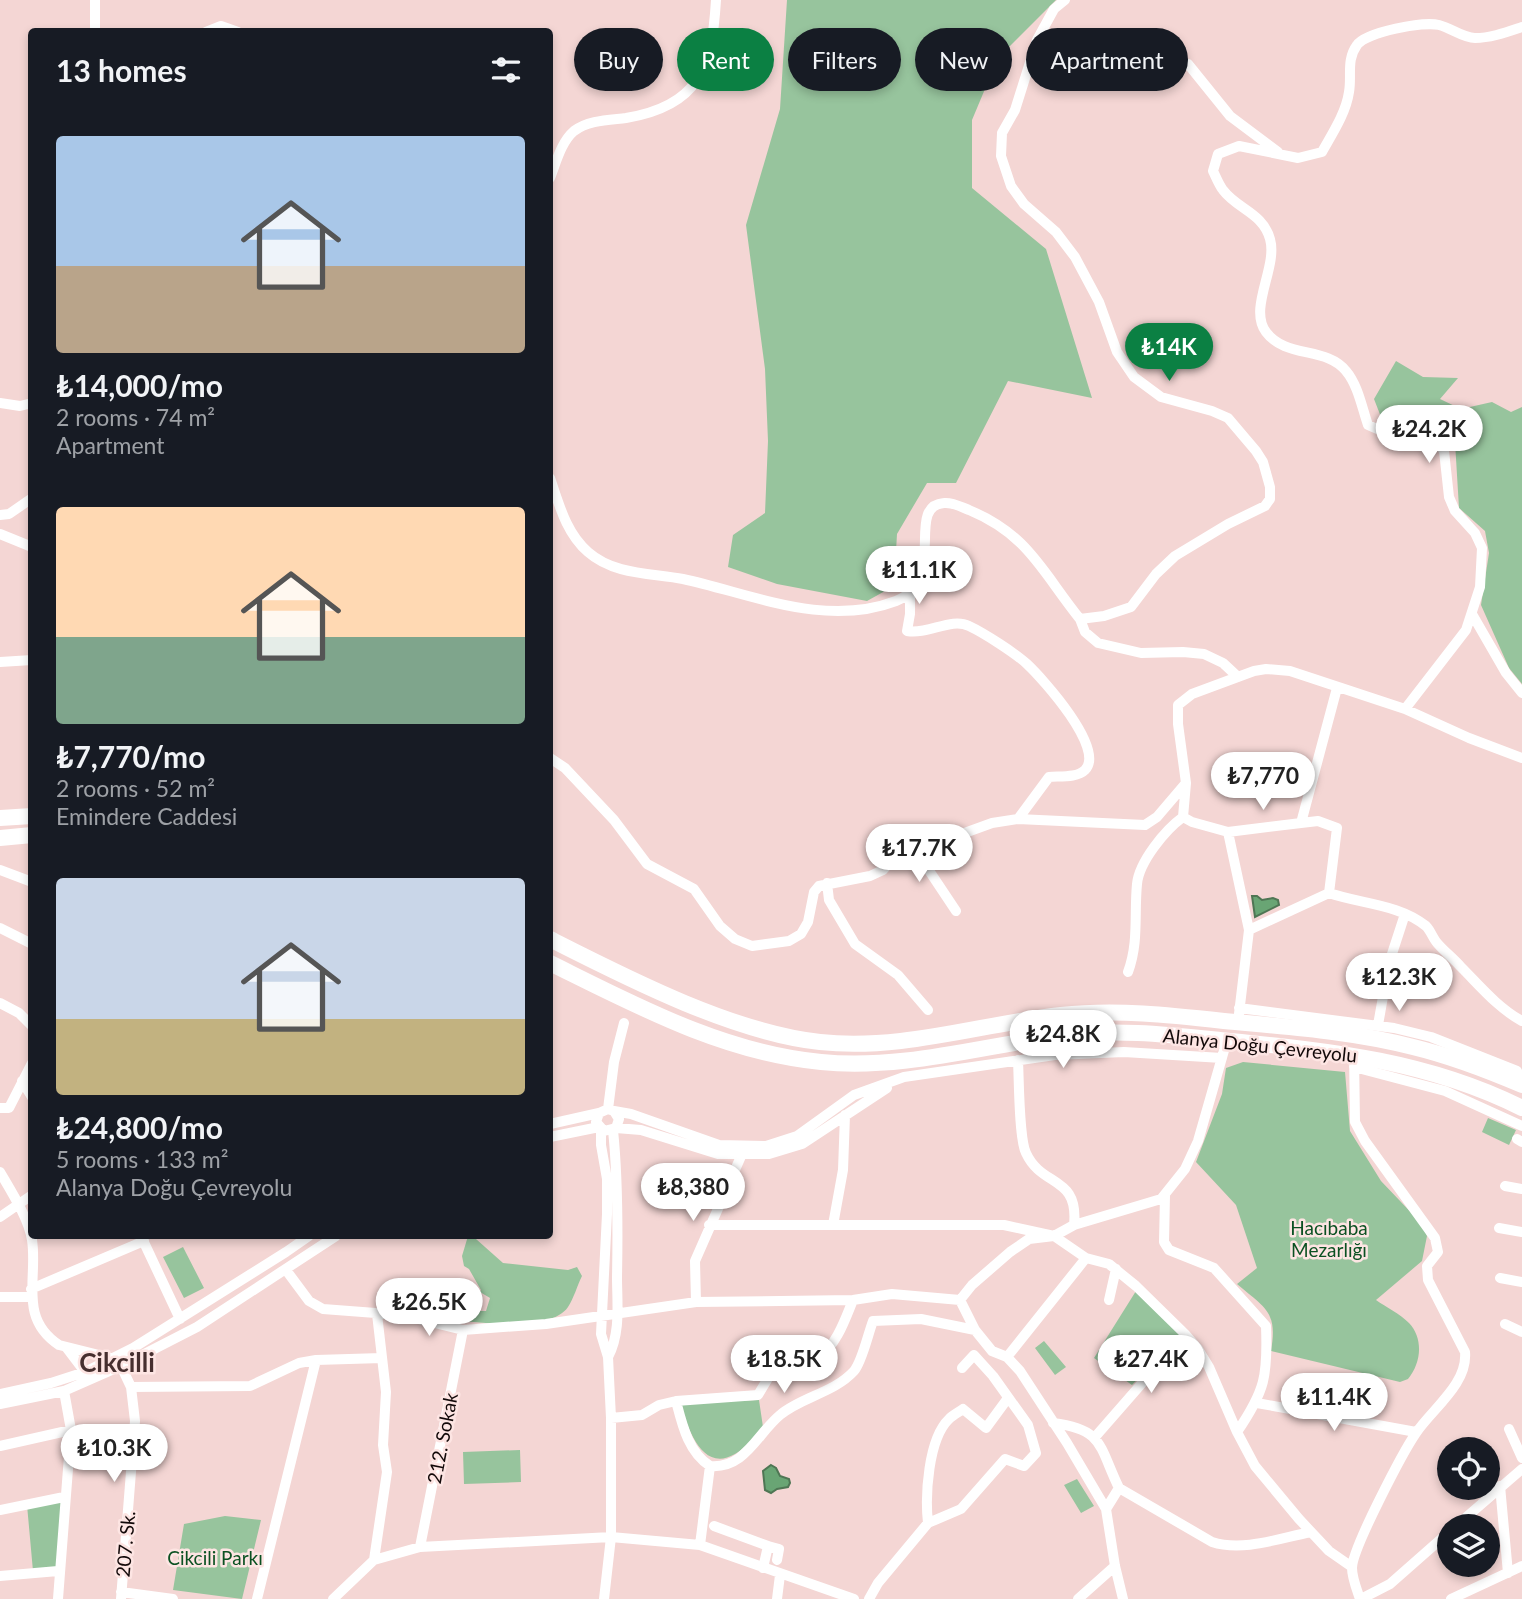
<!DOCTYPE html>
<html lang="en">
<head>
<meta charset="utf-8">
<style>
  :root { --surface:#171b24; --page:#20242c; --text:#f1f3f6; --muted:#9ea1a6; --accent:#0b8043 }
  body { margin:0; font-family:Lato,sans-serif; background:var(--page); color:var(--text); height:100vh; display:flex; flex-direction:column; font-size:26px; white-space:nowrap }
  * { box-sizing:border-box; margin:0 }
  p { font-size:23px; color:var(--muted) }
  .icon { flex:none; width:38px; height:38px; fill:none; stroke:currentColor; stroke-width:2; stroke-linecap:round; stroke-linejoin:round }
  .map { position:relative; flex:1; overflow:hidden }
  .drawer { position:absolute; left:28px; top:28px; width:525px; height:1211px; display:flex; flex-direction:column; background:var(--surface); border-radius:7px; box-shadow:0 4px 10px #0003 }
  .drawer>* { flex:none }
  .guide { position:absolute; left:574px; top:28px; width:665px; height:63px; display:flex; gap:14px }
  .fabs { position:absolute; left:1437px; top:1437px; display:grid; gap:14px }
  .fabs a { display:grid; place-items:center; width:63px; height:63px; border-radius:50%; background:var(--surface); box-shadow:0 4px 10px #0003; font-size:35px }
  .price { position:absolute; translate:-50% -60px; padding:0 16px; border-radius:24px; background:#fff; color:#222; font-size:23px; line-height:46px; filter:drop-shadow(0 2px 4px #0008) }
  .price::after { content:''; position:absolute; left:50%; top:42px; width:21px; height:16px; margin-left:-10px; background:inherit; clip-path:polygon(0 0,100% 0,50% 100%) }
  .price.current { background:var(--accent); color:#fff }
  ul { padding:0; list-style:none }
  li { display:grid; align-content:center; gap:14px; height:371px; padding:0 28px }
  li span { display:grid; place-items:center; height:217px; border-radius:7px; color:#555 }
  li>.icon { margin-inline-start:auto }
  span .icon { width:126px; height:126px; fill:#fffc; stroke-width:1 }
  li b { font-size:30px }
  h2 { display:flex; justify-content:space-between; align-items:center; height:84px; padding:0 28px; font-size:30px }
  .chip { padding:0 24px; border-radius:32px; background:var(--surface); box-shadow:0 4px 10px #0003; font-size:24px; line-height:63px }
  .chip.current { background:var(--accent); color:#fff }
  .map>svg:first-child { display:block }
  .green { fill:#97c49d }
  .water { fill:#69a574; stroke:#4f7654; stroke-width:2 }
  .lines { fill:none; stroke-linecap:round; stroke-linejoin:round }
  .minor { stroke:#fff; stroke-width:10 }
  .highway { stroke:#fff; stroke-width:16 }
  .labels { text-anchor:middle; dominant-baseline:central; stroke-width:5; stroke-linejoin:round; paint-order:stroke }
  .street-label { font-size:19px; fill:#120909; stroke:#fde5e3 }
  .park-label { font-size:19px; fill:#0b5122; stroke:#fde5e3 }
  .district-label { font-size:26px; font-weight:bold; fill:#462f2f; stroke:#fde5e3 }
</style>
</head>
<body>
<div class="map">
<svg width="1522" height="1599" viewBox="0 0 1522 1599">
  <rect width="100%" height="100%" fill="#f4d6d4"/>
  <path class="green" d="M787 0H1056L998 58 972 120V188L1046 249 1092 398 1008 381 956 483H927L897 534 894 586 867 601 777 584 728 567 733 535 765 513 768 441 765 369 746 225 780 109Z
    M1396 361 1423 377 1458 378 1440 399 1461 409 1492 402 1511 412 1522 407V684L1509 668 1481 605 1489 553 1485 531 1459 508 1455 442 1442 423 1410 416 1392 425 1381 417 1374 399Z
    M1243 1062 1345 1072 1350 1131 1381 1181 1421 1223 1427 1236 1422 1261 1376 1300C1386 1307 1400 1314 1409 1323 1424 1339 1421 1363 1408 1379L1400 1382 1271 1351C1278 1311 1265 1308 1237 1284L1257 1268 1236 1205 1196 1162 1222 1094 1226 1068Z
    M1488 1118 1516 1130 1509 1145 1482 1132Z
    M468 1236 476 1239 503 1263 568 1270 577 1267 582 1276C577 1286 574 1298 568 1307 552 1331 487 1323 461 1321L462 1311H486L490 1298 480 1292 481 1290 469 1269 464 1266 462 1256Z
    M183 1247 204 1288 184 1298 163 1257Z
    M1136 1291 1181 1334 1132 1385 1094 1358Z
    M1044 1341 1066 1367 1055 1375 1035 1348Z
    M759 1400 763 1427C755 1436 746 1448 735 1454 701 1474 687 1425 680 1403Z
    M520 1450 521 1482 464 1484 463 1452Z
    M1077 1479 1094 1506 1081 1513 1064 1485Z
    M63 1498 57 1569 33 1571 27 1505Z
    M225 1516 261 1520 242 1599 173 1590 184 1524Z"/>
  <path class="water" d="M1252 896H1257L1262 900 1273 898 1278 900 1279 905 1255 917Z
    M771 1465 776 1468 780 1476 789 1479 790 1483 788 1487 777 1489 771 1493 765 1490 763 1471Z"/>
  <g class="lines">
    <path class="minor" d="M1065 0 1054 9 1037 40 1015 110 1002 133 1001 156 1011 186 1024 204 1056 232 1075 257 1099 302 1117 352 1134 377 1161 397 1212 411 1228 418 1256 451 1263 462 1270 487V499L1265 506 1228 524 1175 556 1156 574 1131 607 1104 616 1080 619
      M95 32V0
      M206 32 221 26 238 32
      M1188 64 1230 116 1278 152
      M550 178C556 163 561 142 574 131 588 120 609 120 626 118 699 106 712 68 716 0
      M0 403 20 406 32 403
      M550 478C559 504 566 533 588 552 614 575 651 573 683 579 752 594 825 628 896 601 949 580 904 506 944 503 953 502 961 507 969 510 1029 535 1042 572 1080 619L1085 632 1098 643 1141 653 1183 652 1204 654 1223 663 1238 677
      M0 515 9 514 32 498
      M0 534 32 547
      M910 594V614L907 631C928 635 951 617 969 626 984 633 1015 653 1027 664 1043 679 1106 749 1085 770 1077 778 1060 776 1049 777L1018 819
      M1472 614 1506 673 1522 693
      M0 662 32 660
      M1405 709 1469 738 1522 758
      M550 758 565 768 614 820 647 864 694 889 720 926 735 939 752 946 789 941 801 934 808 922 814 892 819 886 870 876 883 870 915 833 959 835 992 823 1018 819 1145 825 1157 817 1186 783
      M1228 832 1301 823
      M908 839 956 911
      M0 870 32 882
      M827 883 829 900 855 944 898 975 928 1010
      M1329 893C1361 904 1399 904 1426 926 1431 931 1433 939 1438 944 1445 952 1454 959 1461 967 1480 986 1498 1008 1522 1021
      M0 928 32 944
      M1249 930 1329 893 1337 828 1318 821 1301 823 1337 688
      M1128 972C1139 942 1134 915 1137 884 1139 862 1165 830 1183 817
      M0 1003 19 1013 32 1026
      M1239 1008 1394 1028 1431 1037 1517 1071 1522 1085
      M1238 1022 1249 930 1228 832 1192 822 1183 817 1186 783 1178 724V705L1192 694 1254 671 1266 669 1290 671 1405 709 1466 630 1480 587 1482 548 1475 533 1455 511 1449 497 1444 451 1432 435 1411 430 1384 432 1368 425C1362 408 1358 385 1346 371 1326 346 1286 359 1266 332 1248 308 1278 267 1270 239 1263 213 1237 209 1223 190 1219 185 1216 177 1213 171L1218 154 1239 146 1298 158 1322 152C1332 134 1346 113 1349 92 1352 76 1346 60 1357 45 1366 32 1424 21 1439 25 1451 28 1463 38 1475 38 1491 38 1507 32 1522 27
      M1378 1025 1389 963 1405 914
      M1354 1055 1355 1122 1365 1141 1435 1238 1438 1252 1427 1266 1428 1280 1465 1352C1468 1384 1432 1409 1416 1433 1403 1452 1352 1549 1352 1568 1352 1578 1357 1590 1360 1599
      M1018 1060C1019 1080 1019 1139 1026 1153 1042 1188 1079 1175 1074 1225
      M1354 1067 1445 1091 1522 1126
      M22 1081 32 1097
      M0 1108H9L32 1063
      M608 1109 614 1062 624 1023
      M614 1111 631 1114 719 1145 766 1146 797 1136 854 1095 904 1077 1055 1055 1124 1052 1222 1058
      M550 1124 599 1113
      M616 1128 619 1119 614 1111 608 1109 599 1113 596 1122 604 1131 616 1128 641 1130 718 1154H769L802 1144 887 1088
      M601 1130V1145L607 1179V1214L601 1334 608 1357 611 1418V1537L604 1599
      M550 1137 599 1127
      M1517 1139 1522 1142
      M0 1172C11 1191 29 1219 32 1240 38 1278 18 1318 59 1345L111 1358 121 1366 131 1387 135 1421 121 1599
      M1505 1186 1522 1189
      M1165 1195 1164 1242 1169 1250 1214 1268 1266 1326C1268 1376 1265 1391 1237 1432
      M0 1217 32 1195
      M709 1225H1004L1054 1236 1086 1258 1109 1264 1136 1286 1185 1334 1198 1349 1209 1367 1237 1432 1255 1466 1299 1519 1329 1551 1352 1567
      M833 1225 843 1170 845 1115
      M1499 1228 1522 1232
      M141 1236 180 1319
      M286 1270 309 1301 323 1309 402 1315 463 1330 546 1324 696 1302 853 1300 892 1294 960 1300 975 1330 992 1351 1007 1357 1020 1371 1067 1443 1106 1509 1115 1566 1123 1599
      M1500 1278 1522 1282
      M31 1289 144 1241
      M0 1297H31
      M960 1300 972 1285 1010 1252 1029 1239 1054 1236 1074 1225 1161 1199 1185 1169 1198 1141 1227 1040
      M1109 1300 1116 1269
      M696 1302 695 1261 742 1154
      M1505 1324 1522 1332
      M66 1347 85 1372
      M608 1357C621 1333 617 1303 617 1277 618 1228 618 1179 613 1130
      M1007 1357 1086 1258
      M131 1387 250 1386 299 1363 316 1360 382 1358
      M0 1394 51 1383 85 1372 133 1348 286 1252 309 1236
      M676 1401 758 1395 776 1365C790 1363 806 1363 819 1356 836 1347 846 1317 853 1300
      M1257 1403 1416 1432
      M0 1404 64 1391 121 1366 197 1327 336 1236
      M611 1418 642 1415 659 1405 676 1401C682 1424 688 1452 710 1466 745 1469 757 1434 780 1415 801 1397 834 1393 854 1371 862 1362 868 1334 873 1321L921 1319 975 1330
      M1053 1423C1104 1429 1099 1447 1119 1488L1106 1509
      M1509 1429 1522 1458
      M1095 1437 1185 1334
      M0 1446 71 1430
      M1500 1486 1508 1573
      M1119 1488 1212 1542C1243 1552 1280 1538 1311 1532
      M0 1510 64 1497
      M928 1523C925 1496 928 1439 949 1419 953 1415 959 1412 963 1409L986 1428 1008 1398
      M714 1526 768 1546 763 1568
      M1456 1526 1522 1469
      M700 1545 710 1466
      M768 1546 779 1549 777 1560
      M420 1547 463 1330
      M374 1560 387 1472 383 1445 386 1392 377 1314
      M0 1576 58 1571
      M121 1592 173 1599
      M58 1599 71 1430 64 1391
      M257 1599 316 1360
      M333 1599 374 1560 420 1547 611 1537 700 1545 854 1599
      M777 1599 780 1575
      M869 1599 878 1583 928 1523 961 1509 1005 1459 1024 1466 1036 1453 1028 1425 993 1376 974 1355 962 1368
      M1078 1599 1115 1566
      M1361 1599 1390 1584 1449 1532
      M1451 1599 1522 1566"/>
    <path class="highway" d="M0 818 32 816
      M0 838 32 835
      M550 939C627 978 734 1033 820 1042 901 1051 981 1024 1061 1015 1116 1009 1170 1015 1224 1021 1287 1027 1351 1031 1413 1047 1450 1056 1487 1070 1522 1085
      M550 963C635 1005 724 1053 821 1062 899 1070 979 1047 1057 1036 1115 1028 1172 1035 1230 1041 1333 1051 1428 1061 1522 1108"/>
  </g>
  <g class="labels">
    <g class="street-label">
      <text transform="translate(1260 1045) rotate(6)">Alanya Doğu Çevreyolu</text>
      <text transform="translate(442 1438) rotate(-79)">212. Sokak</text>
      <text transform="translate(125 1544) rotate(-85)">207. Sk.</text>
    </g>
    <g class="park-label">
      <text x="1329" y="1227">Hacıbaba<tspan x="1329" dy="22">Mezarlığı</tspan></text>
      <text x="215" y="1557">Cikcili Parkı</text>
    </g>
    <g class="district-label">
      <text x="117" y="1362">Cikcilli</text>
    </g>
  </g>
</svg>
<div class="fabs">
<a><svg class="icon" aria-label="locate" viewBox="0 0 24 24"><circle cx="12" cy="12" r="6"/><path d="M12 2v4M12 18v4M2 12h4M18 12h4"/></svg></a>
<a><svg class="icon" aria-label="layers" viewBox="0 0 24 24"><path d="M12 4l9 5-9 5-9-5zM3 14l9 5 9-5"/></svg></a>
</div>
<b class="price current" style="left:1169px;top:383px">₺14K</b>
<b class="price" style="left:1429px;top:465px">₺24.2K</b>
<b class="price" style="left:919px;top:606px">₺11.1K</b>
<b class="price" style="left:1263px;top:812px">₺7,770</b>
<b class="price" style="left:919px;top:884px">₺17.7K</b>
<b class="price" style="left:1399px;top:1013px">₺12.3K</b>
<b class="price" style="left:1063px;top:1070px">₺24.8K</b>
<b class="price" style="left:693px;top:1223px">₺8,380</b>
<b class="price" style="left:429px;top:1338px">₺26.5K</b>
<b class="price" style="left:784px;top:1395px">₺18.5K</b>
<b class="price" style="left:1151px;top:1395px">₺27.4K</b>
<b class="price" style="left:1334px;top:1433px">₺11.4K</b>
<b class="price" style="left:114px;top:1484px">₺10.3K</b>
<div class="guide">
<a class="chip">Buy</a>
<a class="chip current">Rent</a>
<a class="chip">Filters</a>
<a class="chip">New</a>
<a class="chip">Apartment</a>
</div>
<section class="drawer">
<h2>13 homes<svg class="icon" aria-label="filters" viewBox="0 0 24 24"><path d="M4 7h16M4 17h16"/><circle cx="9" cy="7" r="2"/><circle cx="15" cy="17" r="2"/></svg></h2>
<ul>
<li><span style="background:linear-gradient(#a9c7e8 60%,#b9a48a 0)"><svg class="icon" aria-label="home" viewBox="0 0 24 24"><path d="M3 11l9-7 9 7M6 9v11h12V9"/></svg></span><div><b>₺14,000/mo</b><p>2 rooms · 74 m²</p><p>Apartment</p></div></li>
<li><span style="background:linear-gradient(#ffd9b3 60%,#7fa58c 0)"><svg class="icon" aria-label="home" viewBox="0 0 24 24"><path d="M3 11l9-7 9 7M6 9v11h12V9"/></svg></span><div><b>₺7,770/mo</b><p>2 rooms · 52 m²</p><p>Emindere Caddesi</p></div></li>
<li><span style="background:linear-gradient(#c9d6e8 65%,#c2b280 0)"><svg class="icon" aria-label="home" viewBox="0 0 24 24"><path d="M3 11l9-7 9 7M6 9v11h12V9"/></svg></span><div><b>₺24,800/mo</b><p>5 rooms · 133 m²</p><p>Alanya Doğu Çevreyolu</p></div></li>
</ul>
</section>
</div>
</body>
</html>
